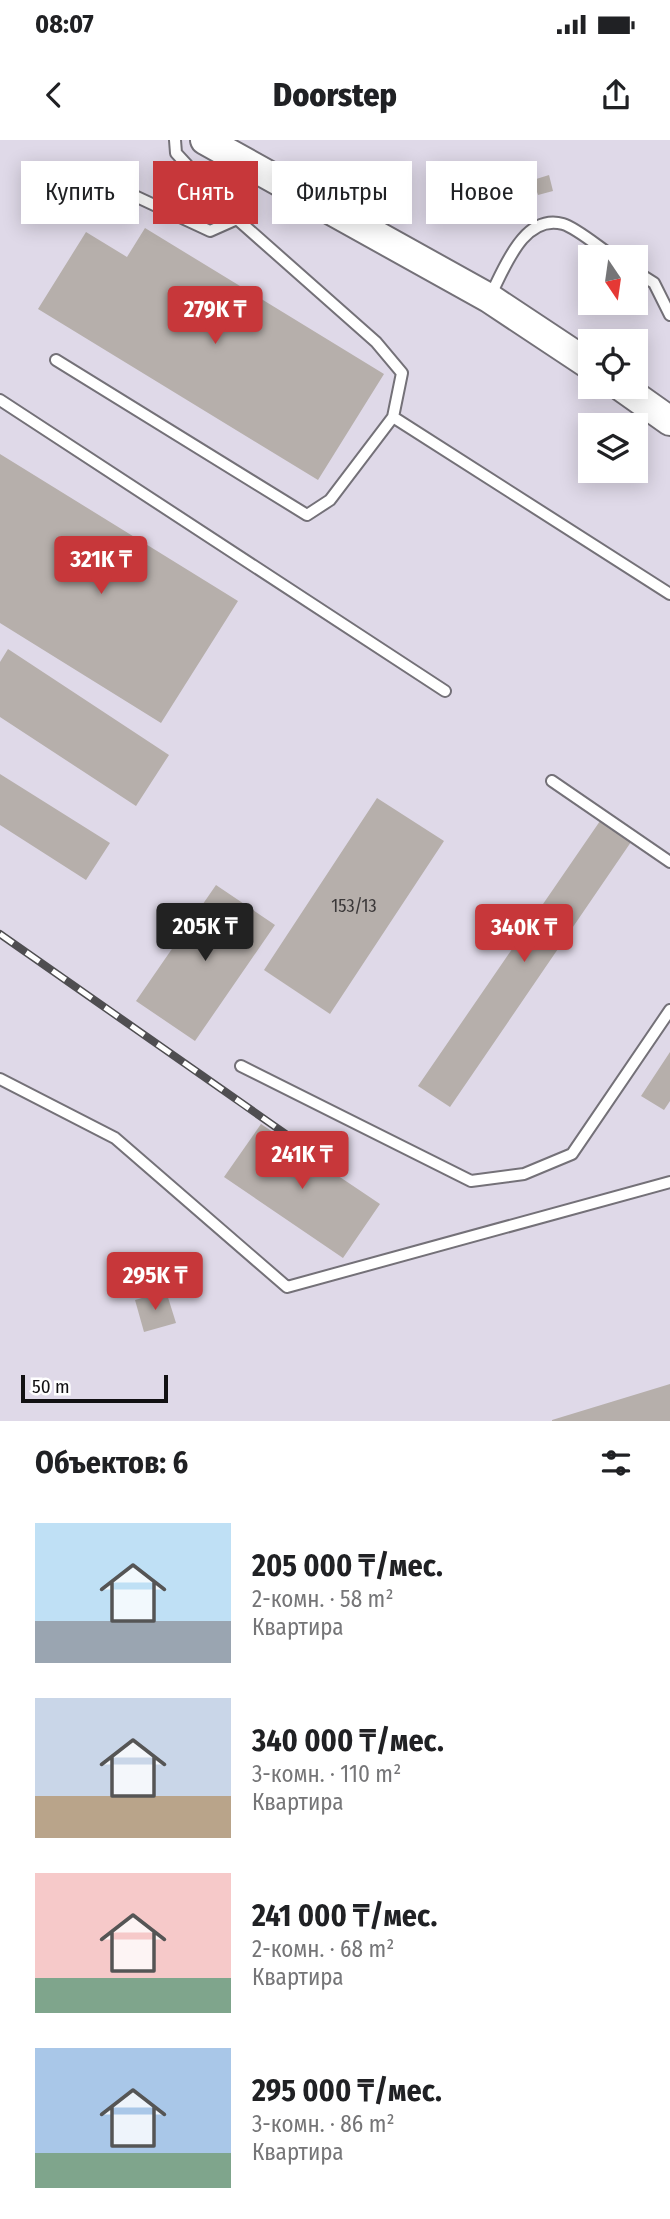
<!DOCTYPE html>
<html lang="ru">
<head>
<meta charset="utf-8">
<style>
  :root { --surface:#fff; --page:#f2f2f2; --text:#202124; --muted:#757577; --accent:#c7373a }
  body { margin:0; font-family:"Fira Sans Condensed",sans-serif; background:var(--page); color:var(--text); height:100vh; display:flex; flex-direction:column; font-size:26px; white-space:nowrap }
  * { box-sizing:border-box; margin:0 }
  p { font-size:23px; color:var(--muted) }
  .icon { flex:none; width:38px; height:38px; fill:none; stroke:currentColor; stroke-width:2; stroke-linecap:round; stroke-linejoin:round }
  .map { position:relative; height:1281px; overflow:hidden }
  .drawer { display:flex; flex-direction:column; background:var(--surface); flex:1 }
  .drawer>* { flex:none }
  .banner { position:absolute; left:21px; top:21px; width:628px; height:63px; display:flex; gap:14px }
  .needle { width:46px; rotate:167deg }
  .buttons { position:absolute; left:578px; top:105px; display:grid; gap:14px }
  .buttons a { display:grid; place-items:center; width:70px; height:70px; border-radius:0px; background:var(--surface); box-shadow:0 4px 18px #0003; font-size:35px }
  .scale { position:absolute; left:21px; bottom:18px; width:147px; box-sizing:border-box; padding-left:7px; border:4px solid #121113; border-top:0; font-size:19px; line-height:24px; white-space:nowrap; color:#121113; -webkit-text-stroke:5px #fff; paint-order:stroke }
  .price { position:absolute; translate:-50% -60px; padding:0 16px; border-radius:7px; background:var(--accent); color:#fff; font-size:23px; line-height:46px; filter:drop-shadow(0 2px 4px #0008) }
  .price::after { content:''; position:absolute; left:50%; top:42px; width:21px; height:16px; margin-left:-10px; background:inherit; clip-path:polygon(0 0,100% 0,50% 100%) }
  .price.current { background:#222; color:#fff }
  ul { padding:0; list-style:none }
  li { display:flex; align-items:center; gap:21px; height:175px; padding:0 35px }
  li span { display:grid; place-items:center; flex:none; width:196px; height:140px; border-radius:0px; color:#555 }
  li>.icon { margin-inline-start:auto }
  span .icon { width:84px; height:84px; fill:#fffc; stroke-width:1 }
  li b { font-size:30px }
  h2 { display:flex; justify-content:space-between; align-items:center; height:84px; padding:0 35px; font-size:30px }
  .tag { padding:0 24px; border-radius:0px; background:var(--surface); box-shadow:0 4px 18px #0003; font-size:24px; line-height:63px }
  .tag.current { background:var(--accent); color:#fff }
  .status { display:flex; justify-content:space-between; align-items:center; height:49px; padding:0 35px; background:var(--surface); direction:ltr }
  .status svg { height:19px; fill:currentColor }
  header { display:flex; justify-content:space-between; align-items:center; height:91px; padding:0 35px; background:var(--surface); font-size:32px; font-weight:800 }
  .map>svg:first-child { display:block }
  .built { fill:#dfd9e8; fill-rule:evenodd }
  .building { fill:#b6afab }
  .lines { fill:none; stroke-linecap:round; stroke-linejoin:round }
  .service-casing { stroke:#747178; stroke-width:14 }
  .tertiary-casing { stroke:#747178; stroke-width:32 }
  .service { stroke:#fff; stroke-width:10 }
  .tertiary { stroke:#fff; stroke-width:28 }
  .rail-casing { stroke:#4f4e51; stroke-width:8 }
  .rail { stroke:#fff; stroke-width:5; stroke-dasharray:16; stroke-linecap:butt }
  .labels { text-anchor:middle; dominant-baseline:central; stroke-width:6; stroke-linejoin:round; paint-order:stroke }
  .number-label { font-size:18px; fill:#3b3839 }
</style>
</head>
<body>
<div class="status"><b>08:07</b><svg viewBox="0 0 49 12"><path d="M0 12V9h3v3zM5 12V6h3v6zM10 12V3h3v9zM15 12V0h3v12zM26 1h20v11H26zM47 4h2v5h-2z"/></svg></div>
<header><svg class="icon" aria-label="back" viewBox="0 0 24 24"><path d="M15 5l-7 7 7 7"/></svg>Doorstep<svg class="icon" aria-label="share" viewBox="0 0 24 24"><path d="M12 15V3M7 8l5-5 5 5M5 13v7h14v-7"/></svg></header>
<div class="map">
<svg width="670" height="1281" viewBox="0 0 670 1281">
  <rect width="100%" height="100%" fill="#e8e5ec"/>
  <path class="built" d="M0 0H670V1281H0ZM590 117H635V163H590ZM590 201H635V247H590ZM590 285H635V331H590Z"/>
  <path class="building" d="M549 35 553 51 538 55 533 40Z
    M145 88 384 234 318 340 38 169 86 92 127 117Z
    M0 314 238 461 161 583 0 483Z
    M8 509 169 615 136 666 0 577V522Z
    M0 634 110 703 86 740 0 685Z
    M377 658 444 701 330 874 264 830Z
    M600 681 631 702 450 967 418 946Z
    M216 745 275 785 195 901 136 861Z
    M670 912V961L664 970 641 956Z
    M261 984 380 1064 343 1118 224 1037Z
    M166 1151 176 1183 144 1192 135 1160Z
    M670 1244V1281H552V1280Z"/>
  <g class="lines">
    <g class="service-casing">
      <path id="service" d="M79 30 210 91 237 79
        M635 131 654 143 670 175
        M490 156C504 130 523 73 563 84 577 88 601 109 614 117
        M56 220 307 375 330 360 393 277 402 233 376 202 237 79 176 13 175 0
        M0 260 445 551
        M393 277 670 454
        M552 641 670 722
        M241 926 471 1041 524 1034 572 1014 670 870
        M0 939 115 998 287 1147 670 1042"/>
    </g>
    <g class="tertiary-casing">
      <path id="tertiary" d="M205 0 489 158 590 225
        M622 247 670 281"/>
    </g>
    <use href="#service" class="service"/>
    <use href="#tertiary" class="tertiary"/>
    <g class="rail-casing">
      <path id="rail" d="M0 794 340 1032"/>
    </g>
    <use href="#rail" class="rail"/>
  </g>
  <g class="labels">
    <g class="number-label">
      <text x="354" y="766">153/13</text>
    </g>
  </g>
</svg>
<div class="buttons">
<a><svg class="needle" viewBox="-14 -14 28 28"><path d="M0-13l5 13h-10z" fill="#e53935"/><path d="M0 13l5-13h-10z" fill="#757577"/></svg></a>
<a><svg class="icon" aria-label="locate" viewBox="0 0 24 24"><circle cx="12" cy="12" r="6"/><path d="M12 2v4M12 18v4M2 12h4M18 12h4"/></svg></a>
<a><svg class="icon" aria-label="layers" viewBox="0 0 24 24"><path d="M12 4l9 5-9 5-9-5zM3 14l9 5 9-5"/></svg></a>
</div>
<div class="scale">50 m</div>
<b class="price" style="left:215px;top:206px">279K ₸</b>
<b class="price" style="left:101px;top:456px">321K ₸</b>
<b class="price current" style="left:205px;top:823px">205K ₸</b>
<b class="price" style="left:524px;top:824px">340K ₸</b>
<b class="price" style="left:302px;top:1051px">241K ₸</b>
<b class="price" style="left:155px;top:1172px">295K ₸</b>
<div class="banner">
<a class="tag">Купить</a>
<a class="tag current">Снять</a>
<a class="tag">Фильтры</a>
<a class="tag">Новое</a>
</div>
</div>
<section class="drawer">
<h2>Объектов: 6<svg class="icon" aria-label="filters" viewBox="0 0 24 24"><path d="M4 7h16M4 17h16"/><circle cx="9" cy="7" r="2"/><circle cx="15" cy="17" r="2"/></svg></h2>
<ul>
<li><span style="background:linear-gradient(#bfe0f5 70%,#9aa5b1 0)"><svg class="icon" aria-label="home" viewBox="0 0 24 24"><path d="M3 11l9-7 9 7M6 9v11h12V9"/></svg></span><div><b>205 000 ₸/мес.</b><p>2-комн. · 58 m²</p><p>Квартира</p></div></li>
<li><span style="background:linear-gradient(#c9d6e8 70%,#b9a48a 0)"><svg class="icon" aria-label="home" viewBox="0 0 24 24"><path d="M3 11l9-7 9 7M6 9v11h12V9"/></svg></span><div><b>340 000 ₸/мес.</b><p>3-комн. · 110 m²</p><p>Квартира</p></div></li>
<li><span style="background:linear-gradient(#f6c9c9 75%,#7fa58c 0)"><svg class="icon" aria-label="home" viewBox="0 0 24 24"><path d="M3 11l9-7 9 7M6 9v11h12V9"/></svg></span><div><b>241 000 ₸/мес.</b><p>2-комн. · 68 m²</p><p>Квартира</p></div></li>
<li><span style="background:linear-gradient(#a9c7e8 75%,#7fa58c 0)"><svg class="icon" aria-label="home" viewBox="0 0 24 24"><path d="M3 11l9-7 9 7M6 9v11h12V9"/></svg></span><div><b>295 000 ₸/мес.</b><p>3-комн. · 86 m²</p><p>Квартира</p></div></li>
</ul>
</section>
</body>
</html>
